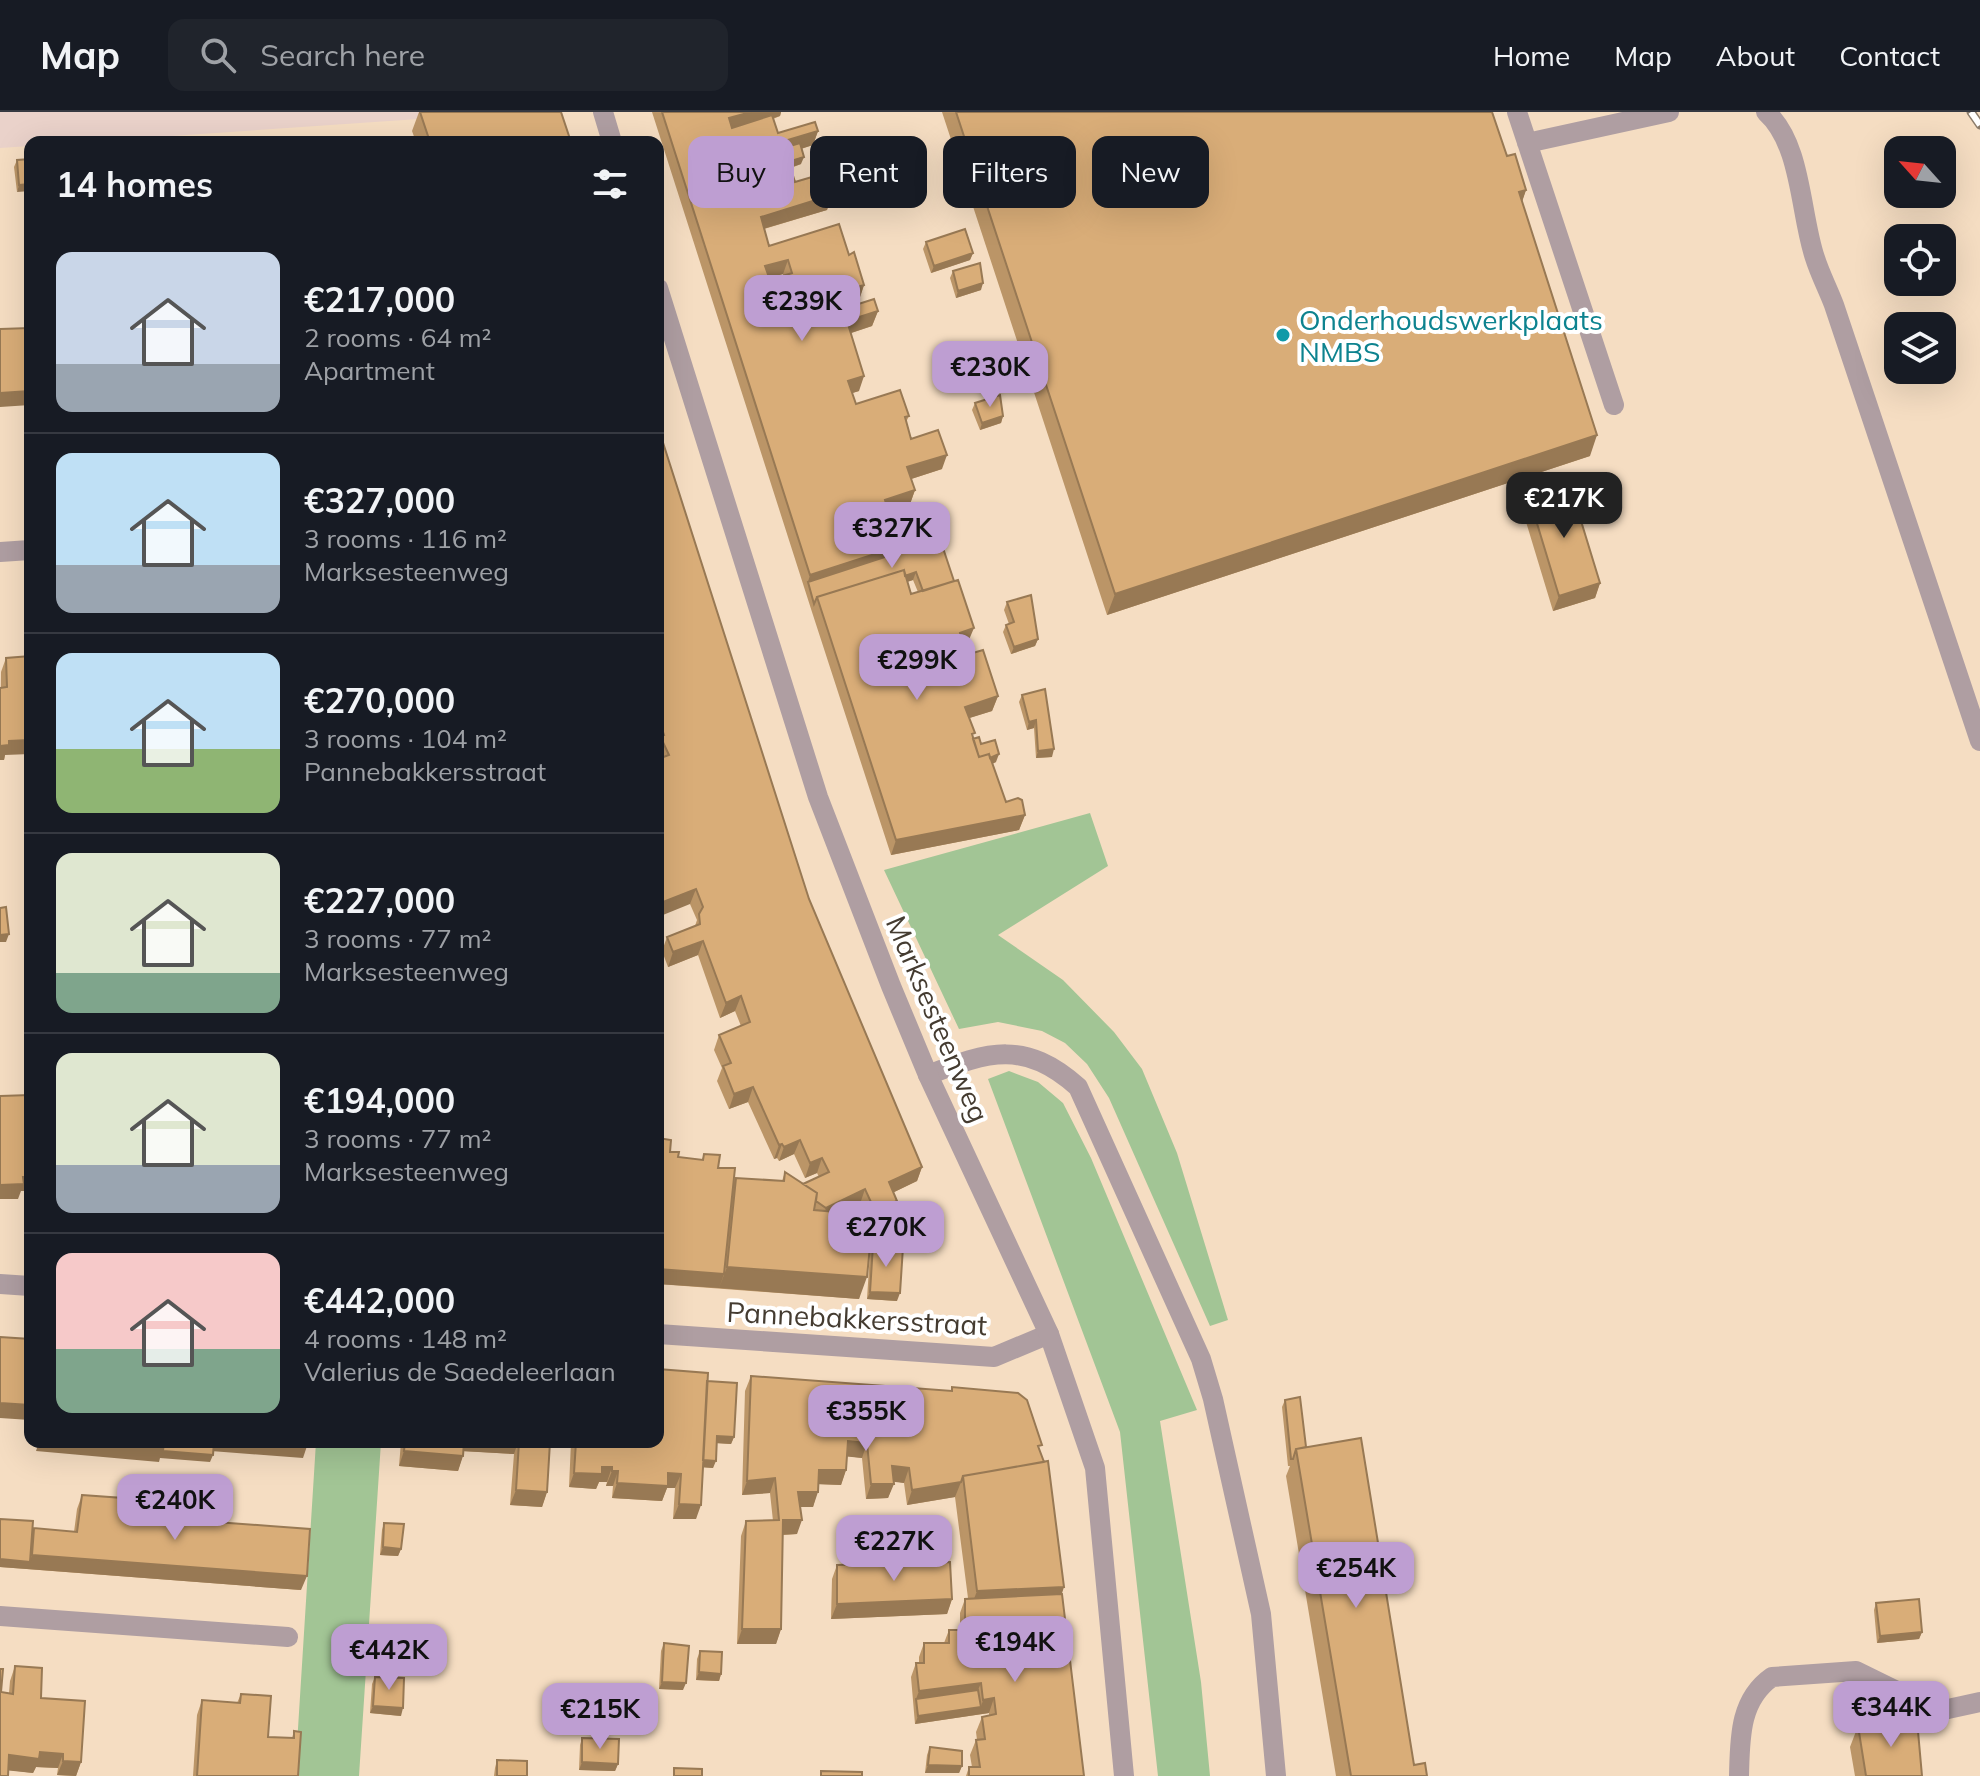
<!DOCTYPE html>
<html lang="en">
<head>
<meta charset="utf-8">
<style>
  :root { --surface:#171b24; --page:#20242c; --text:#f1f3f6; --muted:#9ea1a6; --line:#363941; --accent:#be9ed2 }
  body { margin:0; font-family:Mulish,sans-serif; background:var(--page); color:var(--text); height:100vh; display:flex; flex-direction:column; font-size:30px; white-space:nowrap }
  * { box-sizing:border-box; margin:0 }
  p { font-size:26px; color:var(--muted) }
  .icon { flex:none; width:44px; height:44px; fill:none; stroke:currentColor; stroke-width:2; stroke-linecap:round; stroke-linejoin:round }
  .map { position:relative; flex:1; overflow:hidden }
  .drawer { position:absolute; left:24px; top:24px; width:640px; height:1312px; display:flex; flex-direction:column; background:var(--surface); border-radius:16px; box-shadow:0 8px 32px #0002 }
  .drawer>* { flex:none }
  .hud { position:absolute; left:688px; top:24px; width:760px; height:72px; display:flex; gap:16px }
  .needle { width:52px; rotate:297deg }
  .tools { position:absolute; left:1884px; top:24px; display:grid; gap:16px }
  .tools a { display:grid; place-items:center; width:72px; height:72px; border-radius:16px; background:var(--surface); box-shadow:0 8px 32px #0002; font-size:40px }
  .price { position:absolute; translate:-50% -68px; padding:0 18px; border-radius:16px; background:var(--accent); color:#111; font-size:26px; line-height:52px; filter:drop-shadow(0 2px 4px #0008) }
  .price::after { content:''; position:absolute; left:50%; top:48px; width:24px; height:18px; margin-left:-12px; background:inherit; clip-path:polygon(0 0,100% 0,50% 100%) }
  .price.current { background:#222; color:#fff }
  ul { padding:0; list-style:none }
  li { display:flex; align-items:center; gap:24px; height:200px; padding:0 32px }
  li+li { border-top:2px solid var(--line) }
  li span { display:grid; place-items:center; flex:none; width:224px; height:160px; border-radius:16px; color:#555 }
  li>.icon { margin-inline-start:auto }
  span .icon { width:96px; height:96px; fill:#fffc; stroke-width:1 }
  li b { font-size:34px }
  h2 { display:flex; justify-content:space-between; align-items:center; height:96px; padding:0 32px; font-size:34px }
  .pill { padding:0 28px; border-radius:16px; background:var(--surface); box-shadow:0 8px 32px #0002; font-size:28px; line-height:72px }
  .pill.current { background:var(--accent); color:#111 }
  header { display:flex; align-items:center; gap:48px; box-sizing:border-box; height:112px; padding:0 40px; background:var(--surface); border-bottom:2px solid var(--line) }
  header strong { font-size:38px }
  nav { display:flex; gap:44px; margin-inline-start:auto; font-size:28px }
  .search { width:560px; height:72px; background:var(--page); display:flex; align-items:center; gap:20px; box-sizing:border-box; padding:0 28px; border-radius:16px; color:var(--muted); font-size:30px }
  .map>svg:first-child { display:block }
  .education { fill:#ead2ca }
  .green { fill:#a2c595 }
  .lines { fill:none; stroke-linecap:round; stroke-linejoin:round }
  .service { stroke:#af9ea2; stroke-width:20 }
  .minor { stroke:#af9ea2; stroke-width:20 }
  .tertiary { stroke:#af9ea2; stroke-width:20 }
  .rail-casing { stroke:#8a7b6a; stroke-width:9 }
  .rail { stroke:#fff; stroke-width:6; stroke-dasharray:18; stroke-linecap:butt }
  .wall { fill:#bb9567; fill-rule:evenodd }
  .shaded-wall { fill:#987954 }
  .building { fill:#d9ad78; stroke:#987954; stroke-width:2; fill-rule:evenodd }
  .culture-dot { fill:#0f9aa8; stroke:#fff; stroke-width:3 }
  .labels { text-anchor:middle; dominant-baseline:central; stroke-width:8; stroke-linejoin:round; paint-order:stroke }
  .culture-label { font-size:28px; fill:#0d838f; stroke:#fff; text-anchor:start }
  .street-label { font-size:28px; fill:#443b30; stroke:#fff }
</style>
</head>
<body>
<header>
<strong>Map</strong>
<div class="search"><svg class="icon" aria-label="search" viewBox="0 0 24 24"><circle cx="10" cy="10" r="6"/><path d="M15 15l6 6"/></svg>Search here</div>
<nav><a>Home</a><a>Map</a><a>About</a><a>Contact</a></nav>
</header>
<div class="map">
<svg width="1980" height="1664" viewBox="0 0 1980 1664">
  <rect width="100%" height="100%" fill="#f5ddc2"/>
  <path class="education" d="M0 0H522L84 30H30V34L0 36Z"/>
  <path class="green" d="M1090 701 1108 754 998 823 1063 868 1114 920 1142 957 1177 1041 1228 1208 1210 1214 1109 986 1087 952 1065 931 1042 919 998 910 959 917 884 758Z
    M1009 959 1038 970 1063 991 1091 1046 1197 1298 1160 1309 1201 1570 1210 1664H1158L1120 1320 988 967Z
    M316 1330H381L359 1664H295Z"/>
  <g class="lines">
    <path class="service" d="M1517 0 1614 293
      M1766 0C1802 32 1800 102 1815 146 1820 162 1828 177 1834 193L1980 629
      M1527 31 1669 0
      M928 963C989 939 1025 928 1078 975L1201 1247 1213 1287 1261 1502 1276 1664
      M1739 1664C1740 1627 1739 1588 1772 1565L1856 1559 1913 1587 1948 1597 1980 1590"/>
    <path class="minor" d="M0 440 30 438
      M0 1172 30 1174
      M658 1222 994 1245 1049 1222
      M0 1504 288 1525"/>
    <path class="tertiary" d="M603 0 612 30
      M658 176 818 685 891 874 928 963 1049 1222 1095 1356 1124 1664"/>
    <g class="rail-casing">
      <path id="rail" d="M1971 0 1980 13"/>
    </g>
    <use href="#rail" class="rail"/>
  </g>
  <path class="wall" d="M419 0H561L571 30H416L412 19Z
    M652 0H781L780 4 773 7 778 21 818 19 813 33 801 37V52L791 56 795 70 851 69 846 84 830 89 827 98 764 117 769 134 849 143 864 173 859 188 845 192 846 196 878 199 872 214 851 221 859 279 852 281 856 292 909 304 906 310 911 327 942 357 911 367 915 378 910 392 903 395 907 406 943 420 940 427 968 530 963 532 966 543 998 584 992 599 969 606 973 626V627L981 632 996 650 992 652 1006 690 1025 703 1019 718 891 743 812 500ZM783 162V164L770 168V166ZM913 468 918 480 911 482 907 470Z
    M942 0H1492L1507 44 1526 78 1522 89 1590 344 1107 503Z
    M30 47 17 80 14 55 17 48Z
    M926 130 973 141 970 148 931 161 923 137Z
    M953 159 981 178 956 186 950 166Z
    M975 291 1003 304 1001 311 980 318 972 298Z
    M658 315 809 787 922 1055 917 1069 894 1080 892 1104 872 1113 859 1187 658 1172V1026L670 1040 678 1045 702 1048 704 1042 718 1056 733 1073 736 1066 782 1069 785 1060 803 1072 819 1065 817 1061 805 1066 794 1042 779 1049 777 1046 774 1047 748 990 729 997 717 969 722 956 714 938 719 923 741 914 735 899 720 906 698 843 668 855 662 839 667 825 695 814 697 808 690 792 658 646ZM860 1092 865 1102 842 1100Z
    M1529 385 1600 471 1595 486 1553 499 1523 400Z
    M1007 490 1038 527 1035 534 1011 542 1003 520 1006 513 1009 512 1004 498Z
    M30 544 5 643 4 648H0L1 560 6 546Z
    M1045 577 1052 645 1036 646 1034 616 1027 618 1019 590 1022 583Z
    M873 1133 897 1189 867 1187 870 1140Z
    M751 1264 951 1279 952 1275 1040 1339 1062 1482 1084 1664H966L969 1655H972L970 1643 976 1628H977L976 1620 982 1605 989 1604V1601L915 1612 911 1565 916 1551H919V1545L924 1531H944L949 1518H960V1501L965 1487 968 1486 955 1385 907 1393 904 1371 894 1369 888 1386 866 1387 862 1346 847 1344 846 1358 841 1373 819 1372 813 1395H800L797 1422 783 1423 781 1517 776 1532H737L741 1424 746 1409H773L770 1381 742 1383 745 1279Z
    M707 1269 734 1325 731 1332 717 1331 713 1356 703 1355 696 1407H673L675 1376H667L662 1389 612 1386 613 1374H606L607 1370H599L596 1377 569 1375 571 1330H658Z
    M1285 1288 1306 1335 1414 1653 1427 1664H1336L1286 1364 1290 1354H1288L1282 1295Z
    M401 1330H550L547 1380 542 1395 510 1393 514 1342 464 1339 458 1359 399 1354Z
    M82 1383 121 1403 301 1478 0 1455V1407L32 1423 34 1416 74 1420 77 1397Z
    M384 1411 401 1437 398 1444 380 1443 382 1418Z
    M837 1453 952 1487 947 1502 831 1507 832 1467Z
    M1876 1491 1922 1520 1919 1527 1877 1531 1874 1498Z
    M664 1531 683 1578 659 1577 661 1539Z
    M700 1539 721 1562 719 1569 696 1568 697 1547Z
    M15 1554 41 1586 81 1650 76 1664 57 1663 58 1656 36 1655 33 1661 9 1658 1 1580 9 1581 10 1569Z
    M375 1565 401 1604 370 1601 372 1572Z
    M241 1582 268 1625 292 1626 294 1619 298 1664H193L197 1603 202 1588 237 1591Z
    M1858 1614 1922 1664H1855L1850 1635Z
    M582 1626 618 1652 615 1659 579 1658 580 1633Z
    M930 1635 962 1654 959 1661H925L927 1643Z
    M497 1648 527 1664H494L495 1656Z"/>
  <path class="shaded-wall" d="M751 0H781L780 4 724 21 729 6Z
    M818 19 813 33 768 47V34Z
    M804 45 801 52 768 63 770 55Z
    M851 69 846 84 830 89 827 98 756 119 761 105 830 76Z
    M30 72V79L17 80 19 73Z
    M1526 78 1519 99V80Z
    M973 141 970 148 931 161 934 154Z
    M788 148 783 162 760 168 765 154Z
    M983 171 981 178 956 186 958 179Z
    M864 173 859 188 836 195 841 180Z
    M878 199 872 214 842 224 847 209Z
    M864 264 859 279 843 284 848 269Z
    M30 279V293L0 295V281Z
    M1003 304 1001 311 980 318 982 311Z
    M1597 323 1590 344 1107 503 1115 482Z
    M947 343 942 357 902 370 907 355Z
    M915 378 910 392 880 403 885 388Z
    M943 420 938 435 808 470 810 463Z
    M916 460 913 468 821 497 819 491Z
    M1600 471 1595 486 1553 499 1559 484Z
    M974 516 968 530 954 535 960 521Z
    M1038 527 1035 534 1011 542 1014 535Z
    M998 584 992 599 960 609 965 595Z
    M1036 608 1034 616 1027 618 1029 610Z
    M30 628V642L5 643 4 648H0V634L9 629Z
    M1054 637 1052 645 1036 646 1038 639Z
    M999 642 996 650 974 660 976 652Z
    M1025 703 1019 718 891 743 896 728Z
    M696 777 690 792 658 805V792Z
    M9 822 6 830H0V823Z
    M703 829 698 843 668 855 673 840Z
    M741 884 735 899 720 906 726 891Z
    M753 975 748 990 729 997 734 982Z
    M800 1028 794 1042 779 1049 784 1035Z
    M782 1032 777 1046 774 1047 779 1033Z
    M822 1046 817 1061 805 1066 810 1051Z
    M922 1055 917 1069 884 1085 889 1070Z
    M23 1065H30V1079H21L18 1087H0V1073Z
    M865 1077 860 1092 821 1111 826 1096Z
    M897 1089 892 1104 870 1114 875 1099Z
    M727 1155 867 1165 859 1187 719 1176Z
    M658 1157 724 1162 719 1176 658 1172Z
    M870 1180 900 1181 897 1189 867 1187Z
    M0 1291 30 1293V1308L0 1306Z
    M717 1324 734 1325 731 1332 714 1331Z
    M848 1329 867 1331 862 1346 842 1344Z
    M39 1330H108L164 1335 213 1343 210 1350 160 1346 159 1350 36 1339Z
    M214 1330H295L308 1331 303 1346 211 1339Z
    M463 1330H518L514 1342 460 1339Z
    M404 1339 463 1344 458 1359 399 1354Z
    M701 1348 716 1349 713 1356 698 1355Z
    M892 1354 909 1356 904 1371 887 1369Z
    M602 1355H612L607 1370H599L596 1377 569 1375 574 1361Z
    M819 1358H846L841 1373 814 1372Z
    M612 1359H618L613 1374H606Z
    M668 1361 681 1362 675 1376H667L662 1389 612 1386 617 1371Z
    M775 1366 770 1381 742 1383 747 1369Z
    M961 1370 955 1385 907 1393 912 1378Z
    M871 1372H894L888 1386 866 1387Z
    M516 1378 547 1380 542 1395 510 1393Z
    M798 1380H818L813 1395H792Z
    M679 1392 701 1393 696 1407H673Z
    M783 1408H802L797 1422 778 1423Z
    M383 1435 401 1437 398 1444 380 1443Z
    M32 1443 307 1464 301 1478 27 1457Z
    M0 1447 30 1450 27 1457 0 1455Z
    M1064 1475 1057 1497 969 1500 977 1479Z
    M952 1487 947 1502 831 1507 837 1492Z
    M742 1517H781L776 1532H737Z
    M1922 1520 1919 1527 1877 1531 1880 1524Z
    M699 1560 721 1562 719 1569 696 1568Z
    M662 1570 686 1571 683 1578 659 1577Z
    M981 1571 975 1585 916 1587 919 1579Z
    M994 1586 989 1601 915 1612 918 1604 981 1595 983 1588Z
    M373 1594 403 1596 401 1604 370 1601Z
    M40 1640 63 1642 58 1656 36 1655 33 1661 4 1658 9 1643Z
    M63 1649 81 1650 76 1664 57 1663Z
    M582 1650 618 1652 615 1659 579 1658Z
    M928 1653 962 1654 959 1661H925Z"/>
  <path class="building" d="M420 0H561L571 30H430Z
    M662 0H751L729 6 732 16 772 3 778 21 815 10 818 19 768 34 776 58 790 54 795 70 846 55 851 69 830 76 832 83 761 105 769 134 839 112 849 143 854 140 864 173 841 180 846 196 874 187 878 199 847 209 864 264 848 269 856 292 900 278 909 304 905 305 911 327 938 318 947 343 907 355 915 378 885 388 887 395 902 391 907 406 935 397 943 420 810 463ZM788 148 792 161 770 168 765 154Z
    M956 0H1492L1507 44 1515 42 1526 78 1519 80 1597 323 1115 482Z
    M197 29V30H166Z
    M800 31 804 45 775 54 770 40Z
    M30 47V72L19 73 17 48Z
    M965 117 973 141 934 154 926 130Z
    M980 151 983 171 958 179 953 159Z
    M30 216V279L0 281V217Z
    M1000 283 1003 304 982 311 975 291Z
    M658 315 809 787 922 1055 889 1070 897 1089 875 1099 865 1077 826 1096 816 1089 817 1081 803 1072 829 1060 822 1046 810 1051 800 1028 784 1035 782 1032 779 1033 753 975 734 982 723 954 731 951 719 923 750 910 741 884 726 891 703 829 673 840 667 825 700 812 699 802 703 795 696 777 658 792V647L669 643 660 624 664 623 658 605Z
    M1570 373 1600 471 1559 484 1529 385Z
    M940 427 954 469 923 479 916 460 905 464 904 458 817 485 814 492 808 470Z
    M904 458 911 482 958 468 974 516 960 521 966 543 983 538 998 584 965 595 975 621 972 622 979 645 989 642 1006 690 1018 686 1022 688 1025 703 896 728 817 485Z
    M1031 483 1038 527 1014 535 1006 513 1014 510 1007 490Z
    M30 544V628L9 629V633L0 634V576L7 575 6 546Z
    M1045 577 1054 637 1038 639 1036 608 1029 610 1022 583Z
    M979 625 981 632 995 628 999 642 990 646 989 642 979 645 973 627Z
    M6 795 9 822 0 823V796Z
    M30 983V1065H23L24 1072 0 1073V984Z
    M658 1026 671 1028 670 1040H679L678 1045 703 1048 704 1042 720 1043 718 1056H735L724 1162 658 1157Z
    M785 1060 817 1081 814 1098 873 1103 867 1165 727 1155 736 1066 784 1069Z
    M873 1133 903 1135 900 1181 870 1180Z
    M0 1225 30 1227V1293L0 1291Z
    M658 1257 708 1261 701 1393 679 1392 681 1362 668 1361V1374L617 1371 618 1359H612V1355H602V1362L574 1361 576 1330H658Z
    M751 1264 952 1279V1275L1018 1281 1027 1288 1042 1333 1038 1334 1044 1350 963 1364 961 1370 912 1378 909 1356 892 1354 894 1372H871L867 1331 848 1329 846 1358H819L818 1380H798L802 1408H783L781 1517H742L746 1409 779 1408 775 1366 747 1369Z
    M707 1269 737 1271 734 1325 717 1324 716 1349 703 1348Z
    M1300 1285 1306 1335 1296 1337 1293 1347H1291L1285 1288Z
    M1361 1326 1414 1653 1425 1651 1427 1664H1351L1296 1337Z
    M108 1330H164V1335Z
    M164 1330H214L213 1343 163 1339Z
    M405 1330H464L463 1344 404 1339Z
    M519 1330H550L547 1380 516 1378Z
    M1048 1349 1064 1475 977 1479 963 1364Z
    M82 1383 123 1386 121 1403 310 1417 307 1464 32 1443 34 1416 77 1420Z
    M0 1407 33 1409 30 1450 0 1447Z
    M384 1411 404 1412 401 1437 383 1435Z
    M950 1450 952 1487 837 1492V1453Z
    M1062 1482 1084 1664H969V1655H980L976 1628 985 1627 982 1605 996 1602 994 1586 983 1588 981 1571 919 1579 916 1551H924V1531H949V1518H965V1487Z
    M1919 1487 1922 1520 1880 1524 1876 1491Z
    M664 1531 689 1534 686 1571 662 1570Z
    M700 1539 722 1540 721 1562 699 1560Z
    M15 1554 42 1556 41 1586 85 1589 81 1650 63 1649V1642L40 1640 39 1647 9 1643 8 1664H0V1557H3L1 1580 13 1582Z
    M375 1565 404 1566 403 1596 373 1594Z
    M978 1578 981 1595 918 1604 916 1587Z
    M241 1582 271 1584 268 1625 294 1626V1619L301 1620 298 1664H197L202 1588 240 1591Z
    M1917 1608 1922 1664H1866L1858 1614Z
    M582 1626 619 1627 618 1652 582 1650Z
    M930 1635 962 1639V1654L928 1653Z
    M497 1648 527 1649V1664H497Z
    M674 1656 702 1657V1664H674Z
    M821 1659 862 1660V1664H821Z"/>
  <circle class="culture-dot" cx="1283" cy="223" r="8"/>
  <g class="labels">
    <g class="culture-label">
      <text x="1299" y="207">Onderhoudswerkplaats<tspan x="1299" dy="32">NMBS</tspan></text>
    </g>
    <g class="street-label">
      <text transform="translate(938 907) rotate(67)">Marksesteenweg</text>
      <text transform="translate(857 1206) rotate(3)">Pannebakkersstraat</text>
    </g>
  </g>
</svg>
<div class="tools">
<a><svg class="needle" viewBox="-14 -14 28 28"><path d="M0-13l5 13h-10z" fill="#e53935"/><path d="M0 13l5-13h-10z" fill="#9ea1a6"/></svg></a>
<a><svg class="icon" aria-label="locate" viewBox="0 0 24 24"><circle cx="12" cy="12" r="6"/><path d="M12 2v4M12 18v4M2 12h4M18 12h4"/></svg></a>
<a><svg class="icon" aria-label="layers" viewBox="0 0 24 24"><path d="M12 4l9 5-9 5-9-5zM3 14l9 5 9-5"/></svg></a>
</div>
<b class="price" style="left:802px;top:231px">€239K</b>
<b class="price" style="left:990px;top:297px">€230K</b>
<b class="price current" style="left:1564px;top:428px">€217K</b>
<b class="price" style="left:892px;top:458px">€327K</b>
<b class="price" style="left:917px;top:590px">€299K</b>
<b class="price" style="left:886px;top:1157px">€270K</b>
<b class="price" style="left:866px;top:1341px">€355K</b>
<b class="price" style="left:175px;top:1430px">€240K</b>
<b class="price" style="left:894px;top:1471px">€227K</b>
<b class="price" style="left:1356px;top:1498px">€254K</b>
<b class="price" style="left:1015px;top:1572px">€194K</b>
<b class="price" style="left:389px;top:1580px">€442K</b>
<b class="price" style="left:1891px;top:1637px">€344K</b>
<b class="price" style="left:600px;top:1639px">€215K</b>
<div class="hud">
<a class="pill current">Buy</a>
<a class="pill">Rent</a>
<a class="pill">Filters</a>
<a class="pill">New</a>
</div>
<section class="drawer">
<h2>14 homes<svg class="icon" aria-label="filters" viewBox="0 0 24 24"><path d="M4 7h16M4 17h16"/><circle cx="9" cy="7" r="2"/><circle cx="15" cy="17" r="2"/></svg></h2>
<ul>
<li><span style="background:linear-gradient(#c9d6e8 70%,#9aa5b1 0)"><svg class="icon" aria-label="home" viewBox="0 0 24 24"><path d="M3 11l9-7 9 7M6 9v11h12V9"/></svg></span><div><b>€217,000</b><p>2 rooms · 64 m²</p><p>Apartment</p></div></li>
<li><span style="background:linear-gradient(#bfe0f5 70%,#9aa5b1 0)"><svg class="icon" aria-label="home" viewBox="0 0 24 24"><path d="M3 11l9-7 9 7M6 9v11h12V9"/></svg></span><div><b>€327,000</b><p>3 rooms · 116 m²</p><p>Marksesteenweg</p></div></li>
<li><span style="background:linear-gradient(#bfe0f5 60%,#8fb573 0)"><svg class="icon" aria-label="home" viewBox="0 0 24 24"><path d="M3 11l9-7 9 7M6 9v11h12V9"/></svg></span><div><b>€270,000</b><p>3 rooms · 104 m²</p><p>Pannebakkersstraat</p></div></li>
<li><span style="background:linear-gradient(#dfe7d0 75%,#7fa58c 0)"><svg class="icon" aria-label="home" viewBox="0 0 24 24"><path d="M3 11l9-7 9 7M6 9v11h12V9"/></svg></span><div><b>€227,000</b><p>3 rooms · 77 m²</p><p>Marksesteenweg</p></div></li>
<li><span style="background:linear-gradient(#dfe7d0 70%,#9aa5b1 0)"><svg class="icon" aria-label="home" viewBox="0 0 24 24"><path d="M3 11l9-7 9 7M6 9v11h12V9"/></svg></span><div><b>€194,000</b><p>3 rooms · 77 m²</p><p>Marksesteenweg</p></div></li>
<li><span style="background:linear-gradient(#f6c9c9 60%,#7fa58c 0)"><svg class="icon" aria-label="home" viewBox="0 0 24 24"><path d="M3 11l9-7 9 7M6 9v11h12V9"/></svg></span><div><b>€442,000</b><p>4 rooms · 148 m²</p><p>Valerius de Saedeleerlaan</p></div></li>
</ul>
</section>
</div>
</body>
</html>
